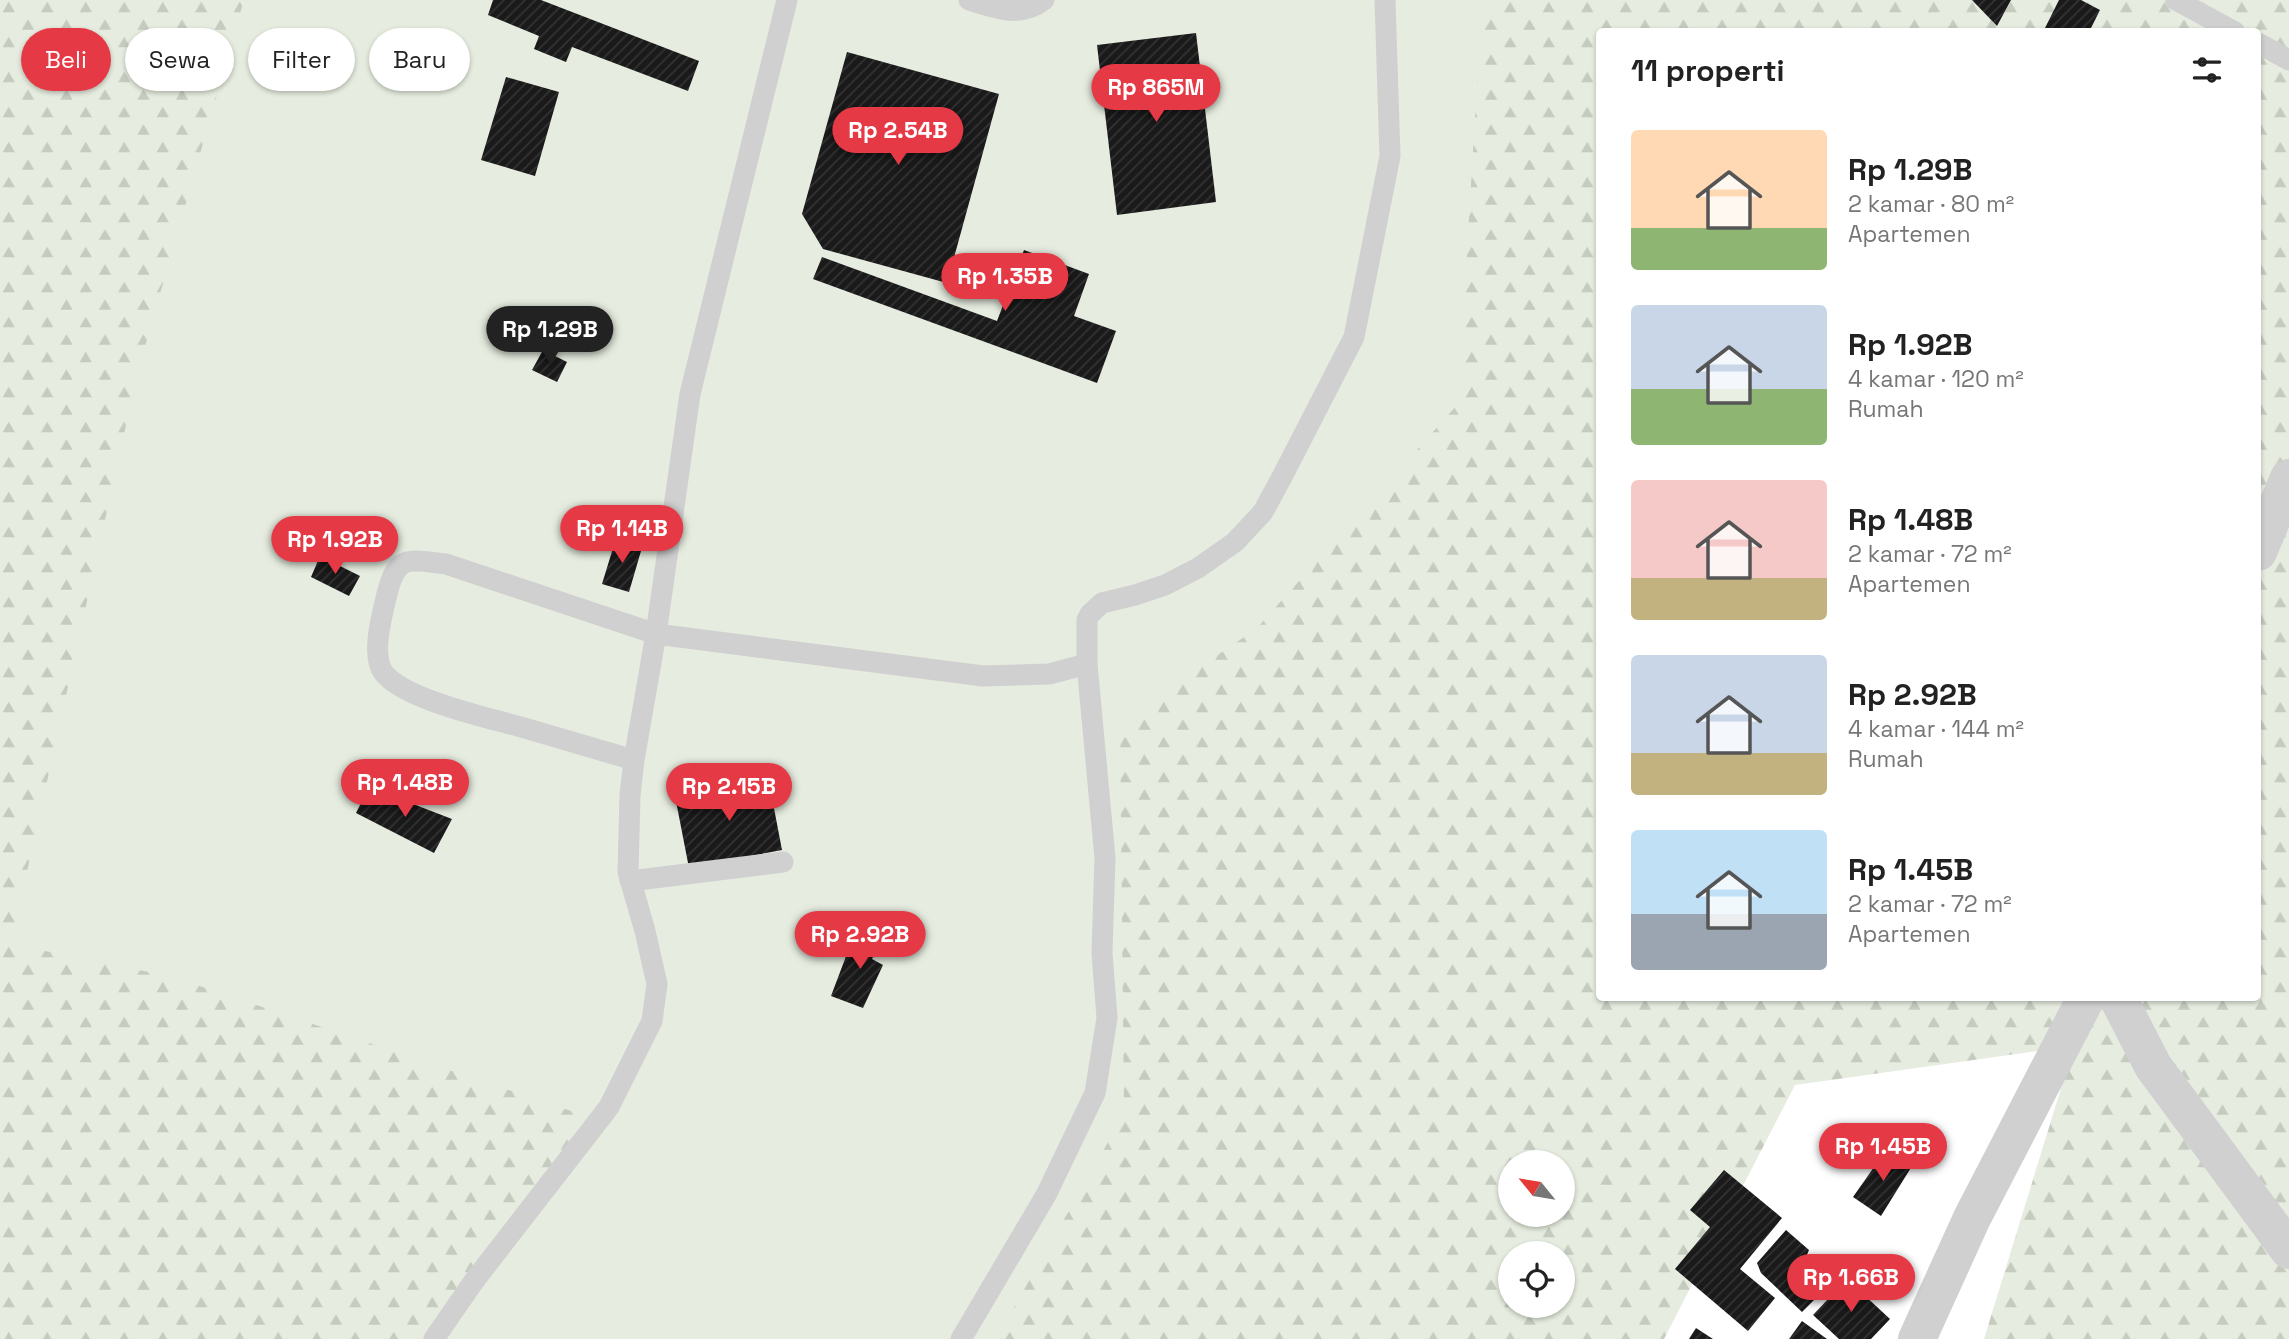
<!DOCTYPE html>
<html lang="id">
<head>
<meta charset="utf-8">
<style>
  :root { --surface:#fff; --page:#f6f6f6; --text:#222; --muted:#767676; --accent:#e63946 }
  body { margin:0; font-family:"Space Grotesk",sans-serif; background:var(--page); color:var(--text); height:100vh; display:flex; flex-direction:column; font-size:26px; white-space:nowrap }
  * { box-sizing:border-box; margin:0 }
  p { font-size:23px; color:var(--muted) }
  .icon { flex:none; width:38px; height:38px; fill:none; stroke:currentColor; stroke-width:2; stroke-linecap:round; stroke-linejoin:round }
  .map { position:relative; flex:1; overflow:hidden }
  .drawer { position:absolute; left:1596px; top:28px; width:665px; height:973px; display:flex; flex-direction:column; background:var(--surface); border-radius:7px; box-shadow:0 2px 5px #0004 }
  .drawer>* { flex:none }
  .hud { position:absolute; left:21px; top:28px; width:665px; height:63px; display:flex; gap:14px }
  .needle { width:46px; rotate:300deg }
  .controls { position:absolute; left:1498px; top:1150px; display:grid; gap:14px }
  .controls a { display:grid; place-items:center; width:77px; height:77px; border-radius:50%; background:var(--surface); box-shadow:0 2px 5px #0004; font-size:35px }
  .price { position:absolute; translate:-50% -60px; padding:0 16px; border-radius:24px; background:var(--accent); color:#fff; font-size:23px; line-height:46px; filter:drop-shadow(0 2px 4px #0008) }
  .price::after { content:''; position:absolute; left:50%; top:42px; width:21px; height:16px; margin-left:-10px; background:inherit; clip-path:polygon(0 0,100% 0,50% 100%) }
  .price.on { background:#222; color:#fff }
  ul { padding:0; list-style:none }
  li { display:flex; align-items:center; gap:21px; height:175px; padding:0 35px }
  li span { display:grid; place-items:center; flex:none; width:196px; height:140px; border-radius:7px; color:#555 }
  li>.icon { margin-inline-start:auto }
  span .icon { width:84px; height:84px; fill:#fffc; stroke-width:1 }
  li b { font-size:30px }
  h2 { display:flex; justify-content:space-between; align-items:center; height:84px; padding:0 35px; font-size:30px }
  .chip { padding:0 24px; border-radius:32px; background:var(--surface); box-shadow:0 2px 5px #0004; font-size:24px; line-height:63px }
  .chip.on { background:var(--accent); color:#fff }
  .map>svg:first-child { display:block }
  .forest { fill:url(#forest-firs); fill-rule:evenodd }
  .green { fill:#e6ecdf }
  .building { fill:url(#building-hatch) }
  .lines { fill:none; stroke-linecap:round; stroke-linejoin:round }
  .service { stroke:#d0d0d0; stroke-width:21 }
  .minor { stroke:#d0d0d0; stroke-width:38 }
</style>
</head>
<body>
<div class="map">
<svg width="2289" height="1339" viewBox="0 0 2289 1339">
  <defs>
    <pattern id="forest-firs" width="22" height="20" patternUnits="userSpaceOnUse" patternTransform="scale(1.75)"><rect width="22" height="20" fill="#e6ecdf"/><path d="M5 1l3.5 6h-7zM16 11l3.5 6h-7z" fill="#c6cbc0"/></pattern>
    <pattern id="building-hatch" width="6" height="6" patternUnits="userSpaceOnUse" patternTransform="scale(1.75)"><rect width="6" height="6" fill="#1a1a1a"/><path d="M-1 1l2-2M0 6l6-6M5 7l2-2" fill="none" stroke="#333"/></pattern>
  </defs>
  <rect width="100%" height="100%" fill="#fff"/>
  <path class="forest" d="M0 0H2289V1339H1984L2074 1046 1795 1085 1664 1339H0ZM1600 32H2258V998H1600ZM1510 1162H1563V1214H1510ZM1510 1253H1563V1306H1510Z"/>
  <path class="green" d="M244 0H1482L1458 404 1256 629 1120 721 1124 1114 996 1339H426L601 1121 173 977 11 944 138 371Z"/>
  <path class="building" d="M493 0H541L699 61 688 91 572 47 566 62 534 49 539 36 488 15Z
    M1972 0H2011L1997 26Z
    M2059 0H2081L2100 10 2089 32H2043Z
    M1196 33 1216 202 1117 215 1097 45Z
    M847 52 999 94 947 283 823 249 802 214Z
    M506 77 559 92 535 176 481 160Z
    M1024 250 1089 274 1074 316 1116 331 1097 383 813 279 822 257 997 321Z
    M543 350 567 362 557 382 532 370Z
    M617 535 641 551 629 592 602 584Z
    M320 556 360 576 349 596 311 577Z
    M768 777 782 850 689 868 675 796Z
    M369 787 452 819 434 853 356 813Z
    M869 925 884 934 872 959 883 965 863 1008 831 996 848 951 856 952Z
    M1886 1150 1912 1166 1881 1216 1853 1197Z
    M1724 1170 1782 1218 1740 1269 1775 1298 1748 1331 1675 1269 1710 1227 1690 1210Z
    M1786 1230 1809 1250 1801 1269 1824 1290 1802 1312 1761 1273 1757 1263Z
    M1847 1279 1890 1319 1871 1339H1839L1813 1315Z
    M1802 1321 1827 1339H1789Z
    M1696 1328 1713 1339H1689Z"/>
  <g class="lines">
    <path class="service" d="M969 0C996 8 1019 19 1044 0
      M2176 0 2235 32
      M2258 43 2289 60
      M634 760C596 749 559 738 521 727 489 718 402 699 383 672 371 654 382 615 387 594 397 553 409 560 446 564L656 634 983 676 1049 674 1087 664
      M630 881 783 862
      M434 1339 474 1281 609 1107 652 1021 657 984 645 931 628 872 630 795 634 760 656 634 690 394 787 0
      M961 1339 1046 1195 1095 1093 1107 1018 1102 953 1105 858 1087 664V620L1090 614 1102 603 1135 595 1165 585 1198 568 1235 542 1263 512 1283 475 1354 337 1390 156 1385 0"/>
    <path class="minor" d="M2258 552 2289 478
      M2118 998 2153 1066 2289 1250
      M1917 1339 1972 1218 2086 998"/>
  </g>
</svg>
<div class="controls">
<a><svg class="needle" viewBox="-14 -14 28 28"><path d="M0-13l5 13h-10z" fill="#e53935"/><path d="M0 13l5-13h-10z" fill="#767676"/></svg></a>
<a><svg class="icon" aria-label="locate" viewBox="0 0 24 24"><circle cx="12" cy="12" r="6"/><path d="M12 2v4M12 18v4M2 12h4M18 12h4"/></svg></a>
</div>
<b class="price" style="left:1156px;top:124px">Rp 865M</b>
<b class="price" style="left:898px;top:167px">Rp 2.54B</b>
<b class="price" style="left:1005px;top:313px">Rp 1.35B</b>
<b class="price on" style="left:550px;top:366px">Rp 1.29B</b>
<b class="price" style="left:622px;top:565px">Rp 1.14B</b>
<b class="price" style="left:335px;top:576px">Rp 1.92B</b>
<b class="price" style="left:405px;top:819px">Rp 1.48B</b>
<b class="price" style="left:729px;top:823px">Rp 2.15B</b>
<b class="price" style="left:860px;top:971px">Rp 2.92B</b>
<b class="price" style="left:1883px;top:1183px">Rp 1.45B</b>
<b class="price" style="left:1851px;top:1314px">Rp 1.66B</b>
<div class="hud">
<a class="chip on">Beli</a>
<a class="chip">Sewa</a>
<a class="chip">Filter</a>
<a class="chip">Baru</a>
</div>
<section class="drawer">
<h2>11 properti<svg class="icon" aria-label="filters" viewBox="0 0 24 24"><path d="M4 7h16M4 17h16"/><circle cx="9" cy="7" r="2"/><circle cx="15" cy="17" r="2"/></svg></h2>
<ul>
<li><span style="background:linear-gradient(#ffd9b3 70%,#8fb573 0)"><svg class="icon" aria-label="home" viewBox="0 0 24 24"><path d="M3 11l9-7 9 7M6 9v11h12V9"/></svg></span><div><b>Rp 1.29B</b><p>2 kamar · 80 m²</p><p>Apartemen</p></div></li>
<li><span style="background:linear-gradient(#c9d6e8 60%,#8fb573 0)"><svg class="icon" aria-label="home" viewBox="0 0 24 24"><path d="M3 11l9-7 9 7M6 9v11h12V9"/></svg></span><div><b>Rp 1.92B</b><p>4 kamar · 120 m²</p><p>Rumah</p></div></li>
<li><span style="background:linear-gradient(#f6c9c9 70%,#c2b280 0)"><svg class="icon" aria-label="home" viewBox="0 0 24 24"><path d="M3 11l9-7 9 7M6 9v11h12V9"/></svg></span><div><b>Rp 1.48B</b><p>2 kamar · 72 m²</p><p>Apartemen</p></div></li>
<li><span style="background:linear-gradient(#c9d6e8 70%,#c2b280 0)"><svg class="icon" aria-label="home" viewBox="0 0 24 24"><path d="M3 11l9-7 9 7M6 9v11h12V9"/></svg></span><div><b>Rp 2.92B</b><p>4 kamar · 144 m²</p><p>Rumah</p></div></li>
<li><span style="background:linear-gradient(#bfe0f5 60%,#9aa5b1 0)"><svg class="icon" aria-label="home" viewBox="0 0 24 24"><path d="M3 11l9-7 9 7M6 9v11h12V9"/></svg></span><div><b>Rp 1.45B</b><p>2 kamar · 72 m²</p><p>Apartemen</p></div></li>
</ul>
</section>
</div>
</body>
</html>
